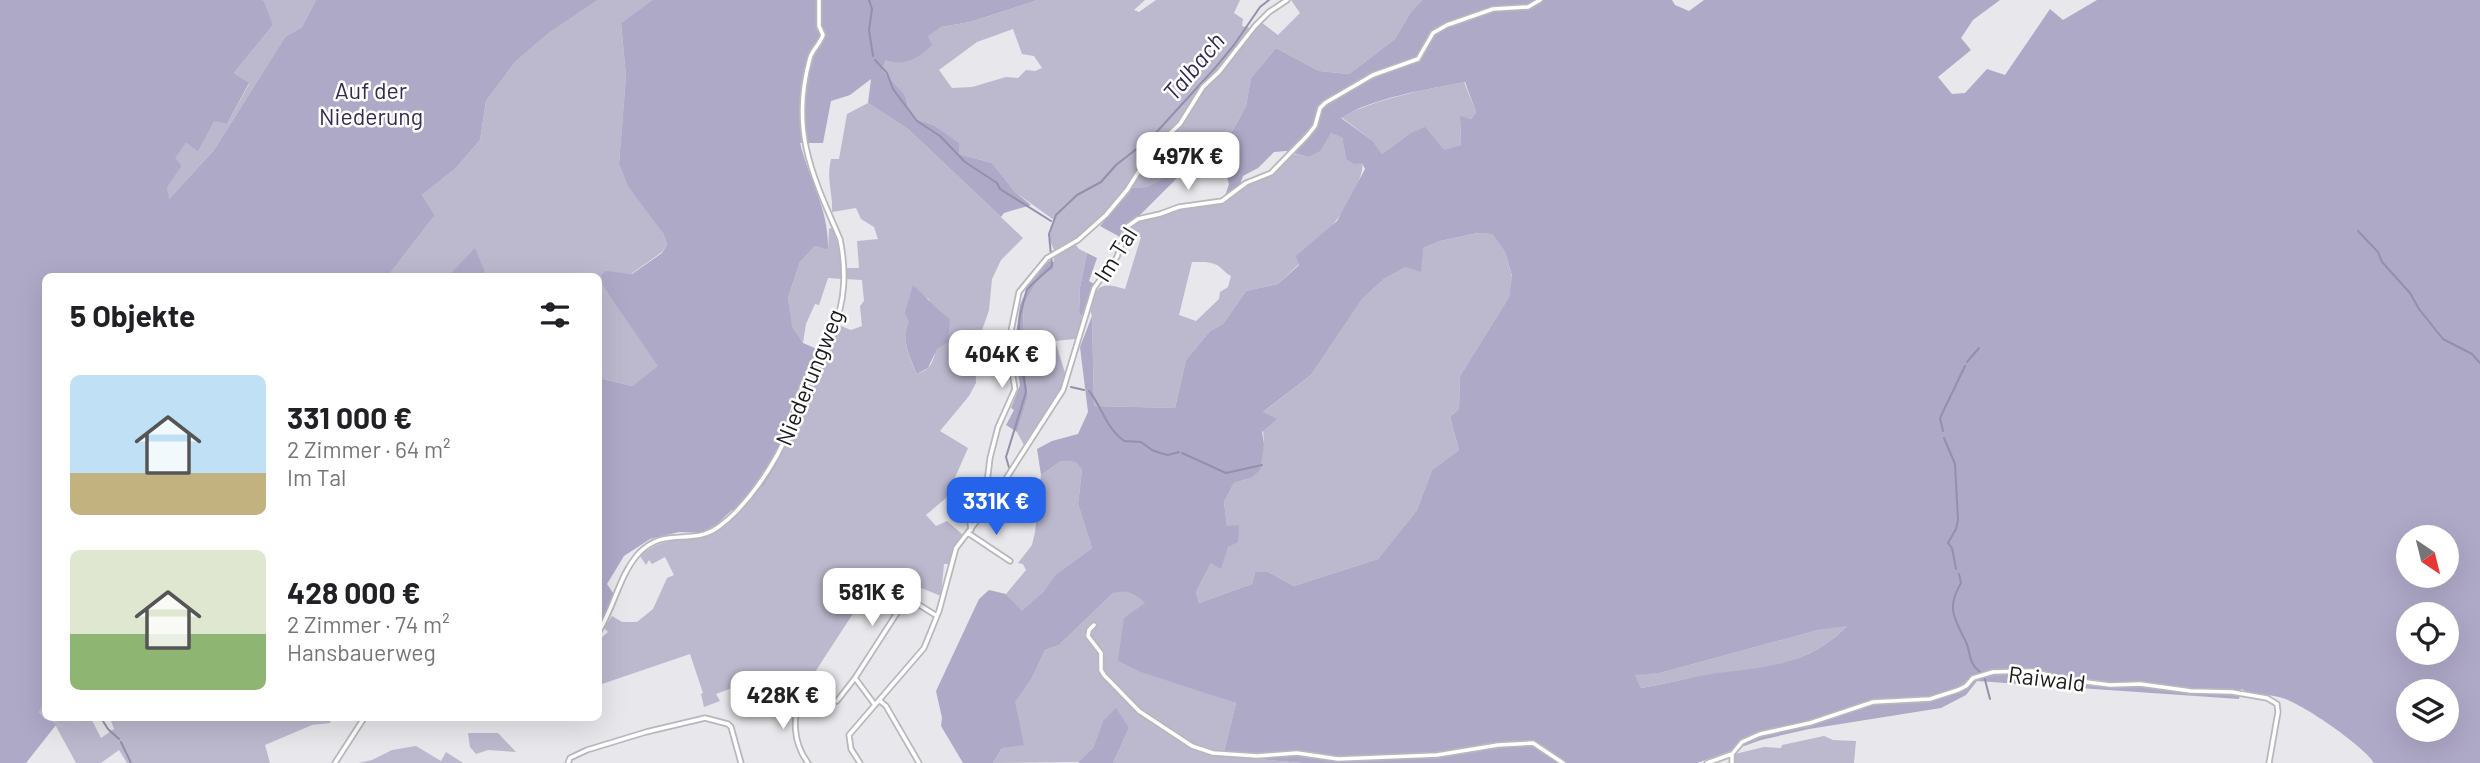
<!DOCTYPE html>
<html lang="de">
<head>
<meta charset="utf-8">
<style>
  :root { --surface:#fff; --page:#f2f2f2; --text:#202124; --muted:#757577; --accent:#2563eb }
  body { margin:0; font-family:Barlow,sans-serif; background:var(--page); color:var(--text); height:100vh; display:flex; flex-direction:column; font-size:26px; white-space:nowrap }
  * { box-sizing:border-box; margin:0 }
  p { font-size:23px; color:var(--muted) }
  .icon { flex:none; width:38px; height:38px; fill:none; stroke:currentColor; stroke-width:2; stroke-linecap:round; stroke-linejoin:round }
  .map { position:relative; flex:1; overflow:hidden }
  .sheet { position:absolute; left:42px; top:273px; width:560px; height:448px; display:flex; flex-direction:column; background:var(--surface); border-radius:10px; box-shadow:0 7px 28px #0002 }
  .sheet>* { flex:none }
  .needle { width:46px; rotate:145deg }
  .tools { position:absolute; left:2396px; top:525px; display:grid; gap:14px }
  .tools a { display:grid; place-items:center; width:63px; height:63px; border-radius:50%; background:var(--surface); box-shadow:0 7px 28px #0002; font-size:35px }
  .price { position:absolute; translate:-50% -60px; padding:0 16px; border-radius:14px; background:#fff; color:#222; font-size:23px; line-height:46px; filter:drop-shadow(0 2px 4px #0008) }
  .price::after { content:''; position:absolute; left:50%; top:42px; width:21px; height:16px; margin-left:-10px; background:inherit; clip-path:polygon(0 0,100% 0,50% 100%) }
  .price.selected { background:var(--accent); color:#fff }
  ul { padding:0; list-style:none }
  li { display:flex; align-items:center; gap:21px; height:175px; padding:0 28px }
  li span { display:grid; place-items:center; flex:none; width:196px; height:140px; border-radius:10px; color:#555 }
  li>.icon { margin-inline-start:auto }
  span .icon { width:84px; height:84px; fill:#fffc; stroke-width:1 }
  li b { font-size:30px }
  h2 { display:flex; justify-content:space-between; align-items:center; height:84px; padding:0 28px; font-size:30px }
  .map>svg:first-child { display:block }
  .green { fill:#bcb8ce; fill-rule:evenodd }
  .forest { fill:#afa9c8; fill-rule:evenodd }
  .lines { fill:none; stroke-linecap:round; stroke-linejoin:round }
  .stream { stroke:#958fad; stroke-width:2 }
  .minor-casing { stroke:#b8b7bb; stroke-width:7 }
  .minor { stroke:#fff; stroke-width:3.5 }
  .labels { text-anchor:middle; dominant-baseline:central; stroke-width:5; stroke-linejoin:round; paint-order:stroke }
  .park-label { font-size:23px; fill:#352953; stroke:#fff }
  .street-label { font-size:23px; fill:#1b1a1c; stroke:#fff }
  .water-label { font-size:24px; font-style:italic; fill:#322650; stroke:#fff }
</style>
</head>
<body>
<div class="map">
<svg width="2480" height="763" viewBox="0 0 2480 763">
  <rect width="100%" height="100%" fill="#e8e7eb"/>
  <path class="green" d="M261 0H316L302 27 285 37 214 150 168 200 167 188 182 166 174 158 186 143 198 152 214 120 227 124 249 84 234 73 273 25Z
    M598 0H652L621 23 626 76 619 163 663 233 667 244 662 252 631 274 606 272 601 275 602 285 659 366 632 386 599 378 598 276H487L475 249 448 276H388L435 215 422 195 456 168 480 140 486 101 515 62 549 33Z
    M1038 0H1145L1134 10 1139 12 1156 0H1240L1234 13 1243 19 1242 26 1251 28 1217 71 1198 92 1181 121 1152 149 1118 198 1086 232 1054 250 1049 238 1054 220 1015 192 992 163 959 154 933 125 916 119 909 110 905 95 882 70 886 60 941 27 970 22ZM1013 29 1022 54 1034 56 1042 68 1035 71 1026 70 1018 78 1006 77 972 87 952 88 939 70 977 42Z
    M1291 0H1422L1410 13 1395 39 1349 74 1319 71 1276 48 1251 78 1246 106 1233 130 1224 140 1199 154 1174 163 1159 181 1147 187 1132 188 1149 158 1185 121 1201 92 1225 67 1261 22 1278 35 1300 13Z
    M1464 82 1476 112 1471 119 1460 117 1461 145 1444 151 1409 134 1382 154 1373 141 1341 117C1379 98 1423 90 1464 82Z
    M868 103 908 129 1023 238 1001 260 992 279 989 310 975 351 976 383 969 396 940 431 968 448 946 498 926 515 936 526 947 521 962 534 953 548 949 564H944L941 596 884 573 868 587 869 589 802 692 789 691 788 687 776 681 759 703 744 701 732 688 716 694 720 701 704 707 701 694 703 693 690 654 599 685 598 641 608 632 604 628 612 616 622 622H637L653 609 667 578 674 575 665 557 652 564 649 560 646 565 640 556C657 541 672 540 692 539 704 539 714 531 723 525L778 461 802 394 806 393 812 372 836 324 851 330 862 326 860 306 864 301 862 280 845 279 846 268H859L857 241 878 239 874 227 861 219 856 208 832 212C833 191 826 181 831 159H839L847 114ZM928 298C936 313 942 356 927 369 925 371 921 372 917 374 898 336 904 329 928 298Z
    M1331 133 1342 136 1346 159 1362 162C1366 174 1344 212 1335 222 1325 235 1309 245 1297 256L1299 264 1278 284 1246 291 1223 324 1210 331 1186 360 1175 408 1094 406 1092 316C1089 308 1089 306 1092 299 1099 281 1109 285 1125 289L1141 237 1127 233 1130 227 1137 221 1156 218 1184 207 1226 201 1245 186 1276 171 1291 156 1296 154 1308 157ZM1192 262C1200 262 1209 261 1217 265 1222 268 1225 273 1231 276L1228 287 1220 292 1219 299 1196 321 1179 315Z
    M833 227 841 255 842 279 828 278 819 305 815 304 806 324 803 343 791 327 788 298 800 262 815 246 828 250 829 229Z
    M1479 233 1492 234 1505 252 1512 277 1509 297 1460 376 1459 409 1450 417 1459 450 1432 470 1417 510 1378 559 1294 586 1268 572H1255L1252 584 1199 603 1196 592 1211 563 1228 547 1239 526 1227 527 1224 502 1234 483 1251 478 1264 444 1262 413 1311 375 1363 298 1384 279 1406 267 1423 248 1440 241Z
    M1075 244 1079 249 1087 253 1080 287 1079 313 1082 316 1077 338V342L1075 339 1055 341 1067 379 1025 447 1017 432 1028 396 1022 345 1024 304 1038 279 1053 269 1054 255Z
    M1061 461 1077 462 1082 470 1078 504 1092 548 1055 575 1043 592 1022 612 1006 594 1026 570 1023 564 1018 563 1032 545 1035 532 1041 475Z
    M1121 590 1133 592 1145 603 1199 690 1236 703 1223 756 1302 763H1113L1129 728 1103 721 1093 748 1081 762 993 763 1002 748 1014 702 1032 678 1045 650 1059 645 1113 593Z
    M1848 625C1804 669 1766 665 1710 675 1687 678 1664 684 1641 688L1634 674 1660 673 1818 630Z
    M45 699 46 718H91L101 738 114 729 110 718H364L362 721 359 719 331 720 330 723 312 725 265 745 270 763H127L119 750 101 763H76L52 719H46L39 712Z
    M468 733H498L516 752 488 750 476 754 470 747Z
    M1824 736 1833 740 1856 741 1854 763H1733L1735 754 1764 747 1781 748 1782 745Z
    M416 746 441 761 446 752 463 763H359L372 760 392 750Z"/>
  <path class="forest" d="M0 0H261L264 2 273 25 234 73 249 83 227 124 214 121 198 152 186 143 175 158 182 166 167 188 169 199 214 150 285 37 302 27 316 0H598L549 33 515 62 486 101 480 140 456 168 422 195 435 215 388 276H46V699L39 712 45 719H51L56 725 26 763H0Z
    M652 0H1038L970 22 941 27 928 36 932 45C919 58 904 67 886 60L882 70 905 95 909 110 916 119 933 125 959 143V154L992 163 1015 192 1031 205 1004 213 1001 217 908 129 868 103 871 79 850 95 831 101 823 143H800C810 182 829 209 828 250L815 246 800 262 788 298 792 327 803 343 817 349 795 396 781 438 778 461 764 485 736 513 732 510 716 525 701 533 679 532 650 539 624 556 607 584 615 596 603 624 599 628V378L632 386 658 366 602 285 601 275 606 271 632 274 662 253 667 244 663 233 628 186 619 163 626 76 621 23Z
    M1422 0H1672L1675 5 1689 11 1704 0H2000L1973 20 1961 38 1971 50 1938 77 1952 94 1965 93 1987 69 2005 75 2050 9 2063 20 2097 0H2480V763H2374C2364 746 2299 701 2279 697 2265 694 2254 695 2241 689L2239 699 1977 681 1966 695 1941 708 1809 729 1761 740 1697 763H1302L1223 756 1236 703 1141 672 1118 661 1124 618 1145 603C1134 593 1128 589 1113 593L1059 645 1045 650 1032 678 1015 702 1024 745 1002 748 993 763H963L941 726 942 718 936 691 979 599 989 590 1006 594 1022 611 1043 592 1055 575 1092 548 1078 504 1082 470 1076 462 1061 461 1041 475 1037 449 1052 441 1078 434 1088 412 1080 347 1092 316 1094 406 1175 408 1186 360 1210 331 1223 324 1246 291 1278 284 1299 265 1296 256 1337 221 1365 169 1362 163 1354 164 1346 159 1342 137 1331 133 1320 151 1308 157 1286 151 1274 152 1258 168 1243 176 1240 185 1225 196 1229 184 1225 171C1211 166 1203 173 1191 180L1179 176 1138 217C1129 219 1122 228 1120 237L1100 226 1132 188 1147 187 1159 181 1174 163 1199 154 1224 140 1233 130 1246 106 1251 78 1276 48 1319 71 1349 74 1395 39 1410 13ZM1465 82 1476 112 1471 119 1460 116 1461 145 1444 150 1425 127 1409 134 1382 154 1373 141 1341 118C1371 98 1429 89 1465 82ZM1478 233 1492 234 1505 252 1512 276 1509 297 1460 376 1459 409 1450 417 1459 450 1432 470 1417 510 1378 559 1294 586 1268 572H1255L1252 584 1199 603 1196 592 1211 563 1221 569 1228 547 1238 542 1239 525 1227 526 1224 502 1234 483 1251 478 1260 470 1264 444 1262 432 1277 419 1263 412 1311 375 1363 298 1384 279 1406 267 1421 272 1423 248 1440 241ZM2408 537H2446V576H2408ZM2408 614H2446V653H2408ZM1847 626C1807 667 1765 666 1711 674 1688 678 1665 684 1641 688L1635 675 1660 673 1818 630ZM2408 691H2446V730H2408Z
    M475 248 487 276H448Z
    M1087 253 1097 258 1089 281 1094 284 1082 316 1079 313 1080 287Z
    M1049 261 1054 262 1053 269 1038 279 1024 304 1022 345 1028 396 1017 432 1006 425 1014 410 1011 408 1020 385 1014 349 1020 305 1031 280Z
    M913 285C926 297 936 309 950 319L948 342 937 349 928 368 917 374C909 356 901 341 909 322L905 313Z
    M1116 708 1129 728 1113 763H1078L1093 748 1103 721Z"/>
  <g class="lines">
    <path class="stream" d="M869 0 872 9 869 30 873 56
      M875 60 887 73 893 89 917 121 940 136 965 162 997 183 1000 189 1051 221
      M2358 231 2378 252 2382 262 2410 293 2419 309 2443 339 2472 354 2480 363
      M1967 362 1979 348
      M1071 387 1084 390
      M1089 391C1103 408 1105 427 1124 441L1141 442 1152 450 1160 453 1168 455 1179 452
      M1943 431 1940 418 1965 366
      M1944 438 1955 464 1958 520 1956 529 1948 543 1952 548 1956 569
      M1182 453 1226 473 1262 465
      M1010 471 1006 457 1026 392 1018 336 1020 315 1027 289 1052 266 1049 234 1056 215 1077 195 1101 182 1116 165 1153 136 1215 68 1234 45 1260 7 1269 0
      M1959 574 1961 583C1946 608 1954 618 1966 642 1971 653 1968 663 1980 672
      M1984 676 1990 699
      M101 718 108 729 119 739
      M121 742 131 763"/>
    <g class="minor-casing">
      <path id="minor" d="M971 530 970 522 986 491 990 458 998 427 1015 389 1010 360V336L1019 292 1047 258 1078 240 1106 215 1127 190 1153 149 1180 124 1203 87 1219 72 1255 26 1269 12 1287 0
        M968 533 1010 561
        M1094 625 1089 630 1088 636 1101 653V670L1104 675 1139 711 1192 746 1213 753 1257 756 1297 753 1338 759 1437 755 1498 745 1533 743 1563 763
        M598 633C614 608 619 575 639 553 665 526 691 546 717 528 746 508 776 463 789 430 794 415 797 399 803 385 812 365 823 347 833 328 846 302 846 268 840 239 812 175 790 130 810 58 812 50 820 44 823 35L819 26V0
        M800 691C794 717 791 740 808 763
        M879 700 886 706 919 763
        M837 701 855 678
        M875 705 855 678 897 613 902 600 908 598 937 616
        M1732 754 1742 742 1760 734 1810 723 1873 702 1930 699 1958 690 1966 686 1973 678 1993 672 2032 671 2063 679 2110 685 2140 684 2191 691 2232 692 2267 698 2277 704 2278 712 2269 763
        M335 763 364 718
        M568 763 570 758 587 750 646 732 705 718 728 724 731 727 741 763
        M860 763 851 749 849 735 924 648 939 611 956 548 989 505 1063 390 1094 288 1117 257 1128 226 1138 219 1160 214 1179 207 1222 201 1246 183 1271 173 1307 136 1315 126 1320 108 1325 103 1373 75 1418 59 1433 33 1447 25 1493 9 1528 7 1540 0
        M1707 763 1732 754
        M1732 763V754"/>
    </g>
    <use href="#minor" class="minor"/>
  </g>
  <g class="labels">
    <g class="park-label">
      <text x="371" y="90">Auf der<tspan x="371" dy="26">Niederung</tspan></text>
    </g>
    <g class="street-label">
      <text transform="translate(1115 254) rotate(-58)">Im Tal</text>
      <text transform="translate(809 377) rotate(-68)">Niederungweg</text>
      <text transform="translate(2047 678) rotate(7)">Raiwald</text>
    </g>
    <g class="water-label">
      <text transform="translate(1193 66) rotate(-50)">Talbach</text>
    </g>
  </g>
</svg>
<div class="tools">
<a><svg class="needle" viewBox="-14 -14 28 28"><path d="M0-13l5 13h-10z" fill="#e53935"/><path d="M0 13l5-13h-10z" fill="#757577"/></svg></a>
<a><svg class="icon" aria-label="locate" viewBox="0 0 24 24"><circle cx="12" cy="12" r="6"/><path d="M12 2v4M12 18v4M2 12h4M18 12h4"/></svg></a>
<a><svg class="icon" aria-label="layers" viewBox="0 0 24 24"><path d="M12 4l9 5-9 5-9-5zM3 14l9 5 9-5"/></svg></a>
</div>
<b class="price" style="left:1188px;top:192px">497K €</b>
<b class="price" style="left:1002px;top:390px">404K €</b>
<b class="price selected" style="left:996px;top:537px">331K €</b>
<b class="price" style="left:872px;top:628px">581K €</b>
<b class="price" style="left:783px;top:731px">428K €</b>
<section class="sheet">
<h2>5 Objekte<svg class="icon" aria-label="filters" viewBox="0 0 24 24"><path d="M4 7h16M4 17h16"/><circle cx="9" cy="7" r="2"/><circle cx="15" cy="17" r="2"/></svg></h2>
<ul>
<li><span style="background:linear-gradient(#bfe0f5 70%,#c2b280 0)"><svg class="icon" aria-label="home" viewBox="0 0 24 24"><path d="M3 11l9-7 9 7M6 9v11h12V9"/></svg></span><div><b>331 000 €</b><p>2 Zimmer · 64 m²</p><p>Im Tal</p></div></li>
<li><span style="background:linear-gradient(#dfe7d0 60%,#8fb573 0)"><svg class="icon" aria-label="home" viewBox="0 0 24 24"><path d="M3 11l9-7 9 7M6 9v11h12V9"/></svg></span><div><b>428 000 €</b><p>2 Zimmer · 74 m²</p><p>Hansbauerweg</p></div></li>
</ul>
</section>
</div>
</body>
</html>
